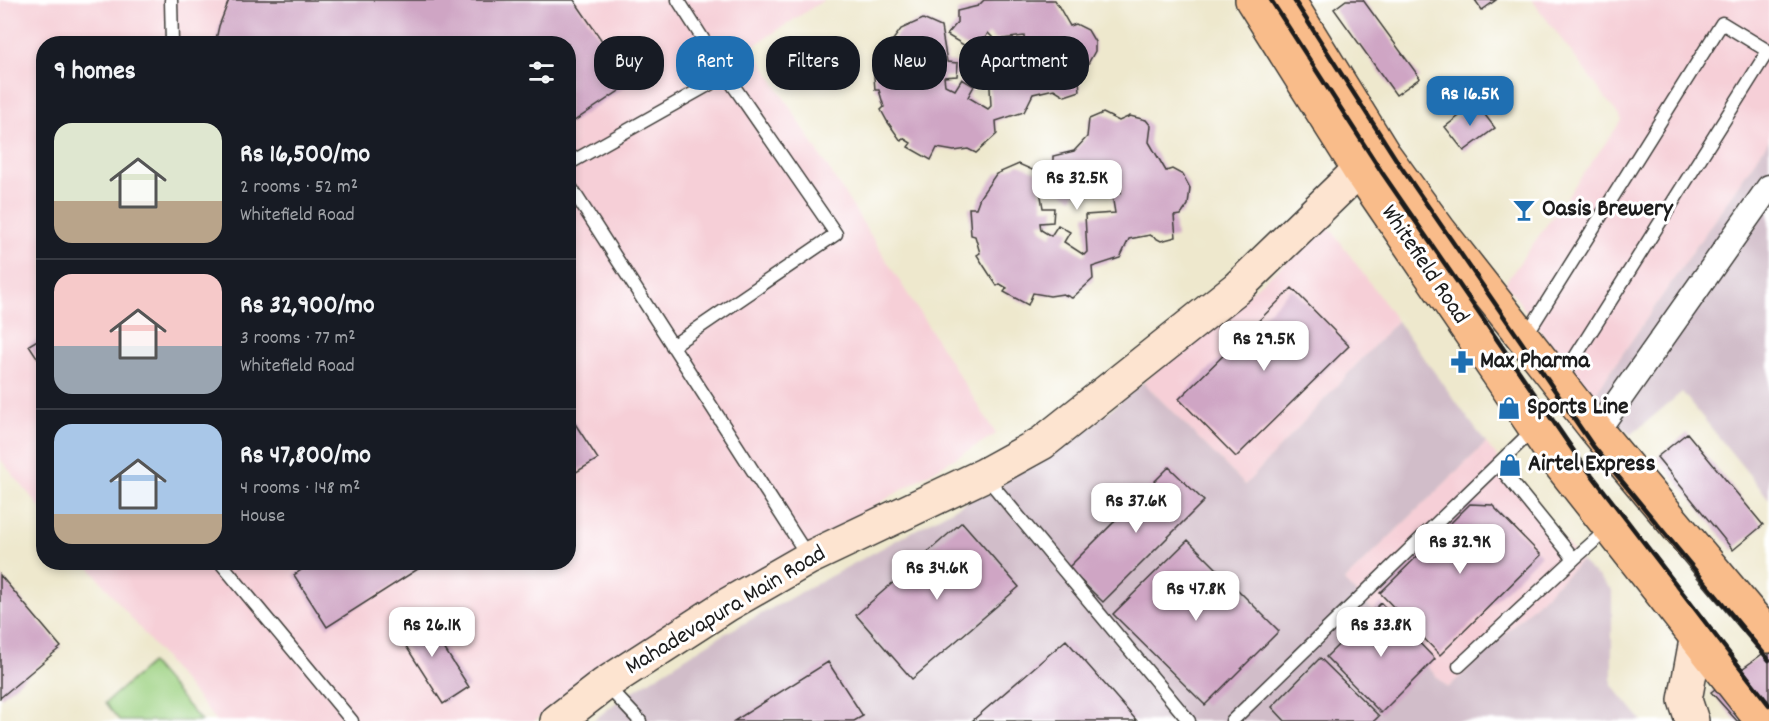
<!DOCTYPE html>
<html lang="en">
<head>
<meta charset="utf-8">
<style>
  :root { --surface:#171b24; --page:#242831; --text:#f1f3f6; --muted:#9ea1a6; --line:#363941; --accent:#1f6fb2 }
  body { margin:0; font-family:Dekko,sans-serif; background:var(--page); color:var(--text); height:100vh; display:flex; flex-direction:column; font-size:22px; white-space:nowrap }
  * { box-sizing:border-box; margin:0 }
  p { font-size:20px; color:var(--muted) }
  .icon { flex:none; width:33px; height:33px; fill:none; stroke:currentColor; stroke-width:2; stroke-linecap:round; stroke-linejoin:round }
  .map { position:relative; flex:1; overflow:hidden }
  .sheet { position:absolute; left:36px; top:36px; width:540px; height:534px; display:flex; flex-direction:column; background:var(--surface); border-radius:24px; box-shadow:0 3px 9px #0003 }
  .sheet>* { flex:none }
  .banner { position:absolute; left:594px; top:36px; width:570px; height:54px; display:flex; gap:12px }
  .price { position:absolute; translate:-50% -51px; padding:0 14px; border-radius:12px; background:#fff; color:#222; font-size:20px; line-height:39px; filter:drop-shadow(0 2px 3px #0008) }
  .price::after { content:''; position:absolute; left:50%; top:36px; width:18px; height:14px; margin-left:-9px; background:inherit; clip-path:polygon(0 0,100% 0,50% 100%) }
  .price.selected { background:var(--accent); color:#fff }
  ul { padding:0; list-style:none }
  li { display:flex; align-items:center; gap:18px; height:150px; padding:0 18px }
  li+li { border-top:2px solid var(--line) }
  li span { display:grid; place-items:center; flex:none; width:168px; height:120px; border-radius:18px; color:#555 }
  li>.icon { margin-inline-start:auto }
  span .icon { width:72px; height:72px; fill:#fffc; stroke-width:1 }
  li b { font-size:26px }
  h2 { display:flex; justify-content:space-between; align-items:center; height:72px; padding:0 18px; font-size:26px }
  .chip { padding:0 21px; border-radius:24px; background:var(--surface); box-shadow:0 3px 9px #0003; font-size:21px; line-height:54px }
  .chip.selected { background:var(--accent); color:#fff }
  .map>svg:first-child { display:block }
  .built { fill:#f6cfd7 }
  .industrial { fill:#d1bdc9 }
  .green { fill:#9cd181; stroke:#5c764e; stroke-width:1.5 }
  .building { fill:#cfa5c4 }
  .lines { fill:none; stroke-linecap:round; stroke-linejoin:round }
  .lane-casing { stroke:#3c3b37; stroke-width:15 }
  .street-casing { stroke:#3c3b37; stroke-width:27 }
  .secondary-casing { stroke:#3c3b37; stroke-width:36 }
  .primary-casing { stroke:#3c3b37; stroke-width:36 }
  .lane { stroke:#fff; stroke-width:12 }
  .street { stroke:#fff; stroke-width:24 }
  .secondary { stroke:#fde4d0; stroke-width:33 }
  .primary { stroke:#f9bc8a; stroke-width:33 }
  .rail { stroke:#1c1c1c; stroke-width:4.5 }
  .labels { text-anchor:middle; dominant-baseline:central; stroke-width:6; stroke-linejoin:round; paint-order:stroke }
  .poi-label { font-size:24px; font-weight:bold; fill:#1c1c1c; stroke:#fff; text-anchor:start }
  .street-label { font-size:24px; fill:#1c1c1c; stroke:#fff }
</style>
</head>
<body>
<div class="map">
<svg width="1769" height="721" viewBox="0 0 1769 721">
  <rect width="100%" height="100%" fill="#fff"/>
  <filter id="ink" filterUnits="userSpaceOnUse"><feTurbulence type="fractalNoise" baseFrequency=".0167" numOctaves="2"/><feDisplacementMap in="SourceGraphic" scale="12" xChannelSelector="R" yChannelSelector="G"/><feConvolveMatrix kernelMatrix="1 2 1 2 8 2 1 2 1" color-interpolation-filters="sRGB"/></filter>
  <filter id="wash" filterUnits="userSpaceOnUse"><feTurbulence type="fractalNoise" baseFrequency=".008" numOctaves="4" result="noise"/><feDisplacementMap in="SourceGraphic" scale="24" xChannelSelector="R" yChannelSelector="G"/><feGaussianBlur stdDeviation="1.35" result="paint"/><feColorMatrix in="noise" values="0 0 0 0 0 0 0 0 0 0 0 0 0 0 0 0 0 1.4 0 .05"/><feComposite in="paint" operator="in"/></filter>
  <g filter="url(#wash)">
    <rect width="100%" height="100%" fill="#eee8cd"/>
    <path class="built" d="M0 0H824L752 47 996 434 822 537 558 702 535 721H216L86 563 568 562V44H44L43 511 0 459Z
      M1532 0H1769V140L1591 400 1505 283 1622 120Z
      M1329 226 1397 321 1245 485 1143 382Z
      M1486 443 1581 561 1448 688 1344 581Z"/>
    <path class="industrial" d="M1769 140V499L1682 392 1631 435 1591 400Z
      M1397 321 1486 443 1344 581 1448 688 1581 561 1612 590V685L1642 721H593L619 700 717 638 983 493 1108 412 1143 382 1245 485Z"/>
    <path class="green" d="M151 663 201 721H120L105 703Z"/>
    <g id="blocks">
      <path class="building" d="M229 0H574L631 83 568 125V44H215L219 26Z
        M984 0H1055L1070 26 1076 24 1088 30 1095 42V51L1085 69 1078 70 1080 91 1065 96 1054 89 1033 94 1024 112 996 121 997 134 976 153 968 149 954 151 937 148 931 160 908 147 911 143 903 138 901 141 887 121 881 110 884 107 879 90H875L873 63H880L884 52 901 29 923 19 941 27 947 62 958 63 957 76 944 77 945 85 955 90 962 79 974 86 968 97 988 109 991 106 989 70 1019 68 1016 50 1025 48 1024 36 995 40 988 33 977 53 947 35 957 23V11L978 6Z
        M1346 0H1363L1420 78 1396 95 1334 9Z
        M1475 0H1496L1482 10Z
        M1476 103 1495 128 1464 151 1445 127Z
        M1103 113 1119 121 1130 116 1146 120 1151 126 1149 142 1166 171 1172 169 1183 175 1190 188 1188 205 1181 215 1174 216 1176 237 1161 241 1150 235 1129 239 1120 258 1092 267 1093 279 1072 298 1063 294 1050 296 1033 293 1028 305 1004 292 1007 288 1000 284 997 286 984 266 977 255 980 253 975 236 971 235 969 208H976L980 197 996 174 1019 164 1037 172 1043 208H1054L1053 222 1040 223 1041 230 1051 236 1058 225 1070 232 1064 242 1084 255 1087 252 1085 215 1115 213 1112 195 1121 193 1120 182 1091 185 1084 179 1072 198 1044 181 1053 168V156L1074 151 1087 137 1089 119Z
        M1292 288 1349 346 1236 457 1179 399Z
        M44 336V368L29 345Z
        M568 413 598 459 568 477Z
        M1687 433 1763 525 1733 550 1657 457Z
        M1169 467 1204 501 1103 602 1068 568Z
        M1470 504 1492 505 1541 555 1440 655 1380 593Z
        M962 522 1019 587 912 679 856 615Z
        M1188 540 1279 631 1205 705 1113 614Z
        M313 562H429L327 627 294 575Z
        M0 575 61 647 0 698Z
        M1381 603 1435 659 1381 713 1326 657Z
        M421 612 469 687 443 704 395 629Z
        M1066 640 1137 721H972Z
        M1769 649V721H1737L1711 692Z
        M1320 658 1379 716 1374 721H1285L1272 707Z
        M828 662 863 716 854 721H734Z"/>
    </g>
  </g>
  <g filter="url(#ink)">
    <use href="#blocks" fill-opacity="0" stroke="#3c3b37" stroke-width="1.5"/>
    <g class="lines">
      <g class="lane-casing">
        <path id="lane" d="M171 0 172 44
          M568 164 726 75
          M568 183 809 558
          M1525 337 1722 23 1768 51 1560 381
          M672 346 836 234 726 75 678 0
          M985 476 1189 721
          M1574 559 1609 528
          M220 562 352 721
          M1459 666 1574 559 1498 465
          M606 685 640 721
          M1232 721 1533 430"/>
      </g>
      <g class="street-casing">
        <path id="street" d="M1597 431 1769 187"/>
      </g>
      <g class="secondary-casing">
        <path id="secondary" d="M557 721 605 684 727 605 809 558 984 475 1042 443 1237 288 1359 170
          M1692 721 1685 700 1696 640"/>
      </g>
      <g class="primary-casing">
        <path id="primary" d="M1252 0 1359 170 1559 463 1762 721
          M1288 0 1383 153 1439 230 1597 431 1769 636"/>
      </g>
      <use href="#lane" class="lane"/>
      <use href="#street" class="street"/>
      <use href="#secondary" class="secondary"/>
      <use href="#primary" class="primary"/>
      <path class="rail" d="M1271 0 1383 174 1578 457 1769 705
        M1294 0 1399 164 1593 446 1769 660"/>
    </g>
  </g>
  <defs>
    <g id="bar-bare" transform="scale(1.8)"><path d="M-6-5H6L.8 .8V4.5H3.5V6h-7V4.5H-.8V.8Z" fill="#1f6fb2" stroke="#fff" stroke-width="2.5" paint-order="stroke"/></g>
    <g id="pharmacy-bare" transform="scale(1.8)"><path d="M-2-6h4v4h4v4h-4v4h-4v-4h-4v-4h4Z" fill="#1f6fb2" stroke="#fff" stroke-width="2.5" paint-order="stroke"/></g>
    <g id="shop-bare" transform="scale(1.8)"><path d="M-5-2.5h2.3a2.7 3.5 0 0 1 5.4 0H5L5.5 6h-11ZM-1.5-2.5h3a1.5 2.3 0 0 0-3 0Z" fill="#1f6fb2" stroke="#fff" stroke-width="2.5" paint-order="stroke"/></g>
  </defs>
  <g fill-rule="evenodd">
    <use href="#bar-bare" x="1524" y="210"/>
    <use href="#pharmacy-bare" x="1462" y="362"/>
    <use href="#shop-bare" x="1509" y="408"/>
    <use href="#shop-bare" x="1510" y="465"/>
  </g>
  <g class="labels">
    <g class="poi-label">
      <text x="1542" y="210">Oasis Brewery</text>
      <text x="1480" y="362">Max Pharma</text>
      <text x="1527" y="408">Sports Line</text>
      <text x="1528" y="465">Airtel Express</text>
    </g>
    <g class="street-label">
      <text transform="translate(1424 265) rotate(56)">Whitefield Road</text>
      <text transform="translate(726 611) rotate(-31)">Mahadevapura Main Road</text>
    </g>
  </g>
</svg>
<b class="price selected" style="left:1470px;top:127px">Rs 16.5K</b>
<b class="price" style="left:1077px;top:211px">Rs 32.5K</b>
<b class="price" style="left:1264px;top:372px">Rs 29.5K</b>
<b class="price" style="left:1136px;top:534px">Rs 37.6K</b>
<b class="price" style="left:1460px;top:575px">Rs 32.9K</b>
<b class="price" style="left:937px;top:601px">Rs 34.6K</b>
<b class="price" style="left:1196px;top:622px">Rs 47.8K</b>
<b class="price" style="left:432px;top:658px">Rs 26.1K</b>
<b class="price" style="left:1381px;top:658px">Rs 33.8K</b>
<div class="banner">
<a class="chip">Buy</a>
<a class="chip selected">Rent</a>
<a class="chip">Filters</a>
<a class="chip">New</a>
<a class="chip">Apartment</a>
</div>
<section class="sheet">
<h2>9 homes<svg class="icon" aria-label="filters" viewBox="0 0 24 24"><path d="M4 7h16M4 17h16"/><circle cx="9" cy="7" r="2"/><circle cx="15" cy="17" r="2"/></svg></h2>
<ul>
<li><span style="background:linear-gradient(#dfe7d0 65%,#b9a48a 0)"><svg class="icon" aria-label="home" viewBox="0 0 24 24"><path d="M3 11l9-7 9 7M6 9v11h12V9"/></svg></span><div><b>Rs 16,500/mo</b><p>2 rooms · 52 m²</p><p>Whitefield Road</p></div></li>
<li><span style="background:linear-gradient(#f6c9c9 60%,#9aa5b1 0)"><svg class="icon" aria-label="home" viewBox="0 0 24 24"><path d="M3 11l9-7 9 7M6 9v11h12V9"/></svg></span><div><b>Rs 32,900/mo</b><p>3 rooms · 77 m²</p><p>Whitefield Road</p></div></li>
<li><span style="background:linear-gradient(#a9c7e8 75%,#b9a48a 0)"><svg class="icon" aria-label="home" viewBox="0 0 24 24"><path d="M3 11l9-7 9 7M6 9v11h12V9"/></svg></span><div><b>Rs 47,800/mo</b><p>4 rooms · 148 m²</p><p>House</p></div></li>
</ul>
</section>
</div>
</body>
</html>
